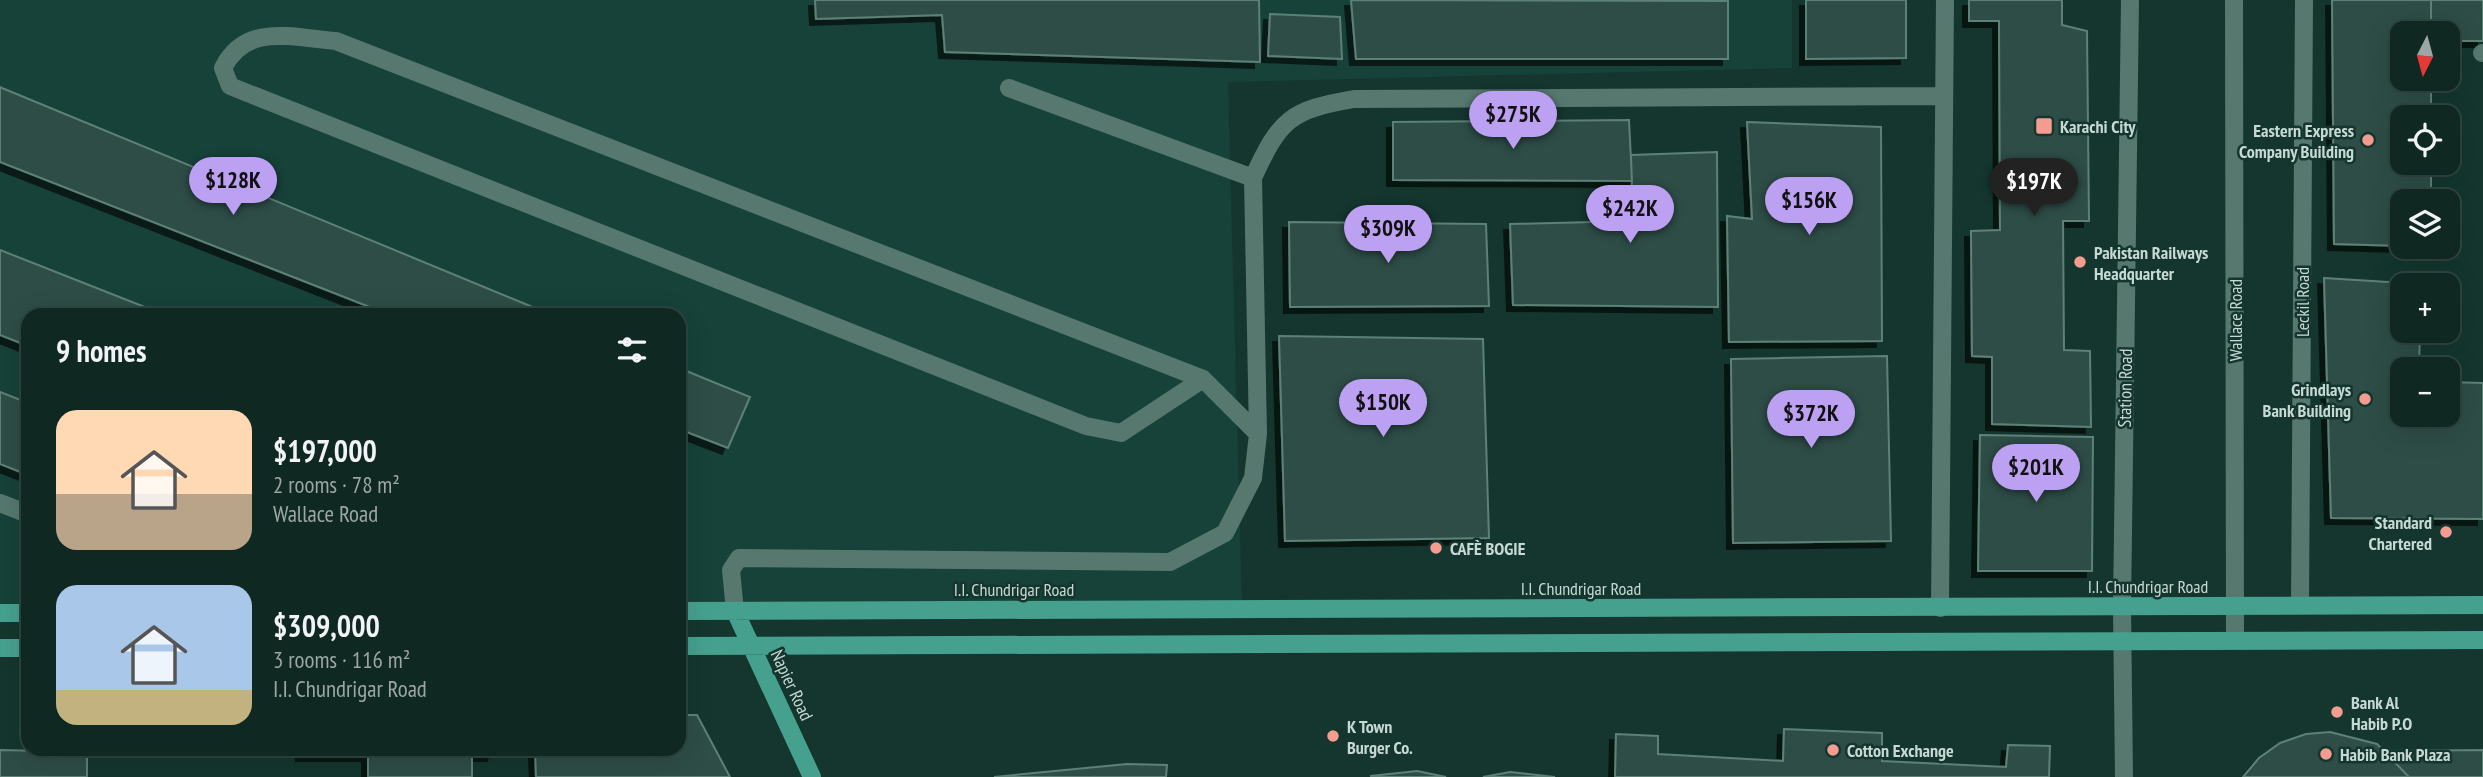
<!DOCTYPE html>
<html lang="en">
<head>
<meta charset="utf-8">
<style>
  :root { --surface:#0f2822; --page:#18302a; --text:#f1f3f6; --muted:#9ba6a5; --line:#2f4440; --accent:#bca0f2 }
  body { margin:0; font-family:"PT Sans Narrow",sans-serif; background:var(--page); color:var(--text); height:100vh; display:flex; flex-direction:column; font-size:26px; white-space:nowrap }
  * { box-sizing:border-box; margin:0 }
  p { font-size:23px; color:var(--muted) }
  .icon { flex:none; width:38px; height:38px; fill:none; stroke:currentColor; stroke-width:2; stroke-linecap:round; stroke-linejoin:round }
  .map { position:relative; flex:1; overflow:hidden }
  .panel { position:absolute; left:21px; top:308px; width:665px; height:448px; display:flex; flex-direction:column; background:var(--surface); border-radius:21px; box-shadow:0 7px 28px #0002,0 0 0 2px var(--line) }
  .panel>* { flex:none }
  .needle { width:46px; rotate:186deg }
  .tools { position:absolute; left:2390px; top:21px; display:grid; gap:14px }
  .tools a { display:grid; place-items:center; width:70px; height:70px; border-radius:14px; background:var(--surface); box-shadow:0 7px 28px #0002,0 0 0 2px var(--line); font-size:35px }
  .price { position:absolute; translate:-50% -60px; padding:0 16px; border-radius:24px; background:var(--accent); color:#111; font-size:23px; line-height:46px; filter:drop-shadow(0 2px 4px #0008) }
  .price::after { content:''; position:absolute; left:50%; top:42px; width:21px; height:16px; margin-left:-10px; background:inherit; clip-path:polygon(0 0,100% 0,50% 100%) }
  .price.current { background:#222; color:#fff }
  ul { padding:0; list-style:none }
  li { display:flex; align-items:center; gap:21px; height:175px; padding:0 35px }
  li span { display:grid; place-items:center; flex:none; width:196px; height:140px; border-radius:21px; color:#555 }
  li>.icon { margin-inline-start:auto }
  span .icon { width:84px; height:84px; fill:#fffc; stroke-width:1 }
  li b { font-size:30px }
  h2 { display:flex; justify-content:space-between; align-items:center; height:84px; padding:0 35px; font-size:30px }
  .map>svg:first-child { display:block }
  .built { fill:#164239 }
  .building { fill:#2d4e46; stroke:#5d8077; stroke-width:2; filter:url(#shadow) }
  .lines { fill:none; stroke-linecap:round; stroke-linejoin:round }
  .minor { stroke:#56786f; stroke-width:18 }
  .major { stroke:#45a18e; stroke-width:18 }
  .poi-dot { fill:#f59c90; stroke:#14362e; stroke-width:2.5 }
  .labels { text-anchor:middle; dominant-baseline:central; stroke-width:5; stroke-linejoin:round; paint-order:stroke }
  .poi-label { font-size:18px; font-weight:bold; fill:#c7d9d4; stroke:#14362e; text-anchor:start }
  .street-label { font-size:18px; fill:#c7d9d4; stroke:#14362e }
</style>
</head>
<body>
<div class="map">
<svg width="2483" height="777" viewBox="0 0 2483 777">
  <defs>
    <filter id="shadow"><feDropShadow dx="-6" dy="6" stdDeviation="0" flood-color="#0009"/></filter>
  </defs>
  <rect width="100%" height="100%" fill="#14362e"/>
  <path class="built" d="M0 0H1792V68L1228 82 1242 610 679 611V315H28V613H0Z"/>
  <path class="building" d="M815 0H1259L1260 62 945 52 942 15 816 19Z
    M1351 0 1728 1V59H1356Z
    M1806 0H1906V58L1806 59Z
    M1969 0H2062V25L2087 31 2089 221H2063L2064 350 2090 351 2091 427 1992 424V357L1972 356 1971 231 2000 230 1999 21H1969Z
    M2332 0H2431V33H2403V79H2431V117H2403V163H2431V201H2403V246L2334 244Z
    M2431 0H2483V41H2448V33H2431Z
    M1270 14 1340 17 1342 59 1268 56Z
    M0 87 2 88 552 315H390L0 162Z
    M1629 120 1632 181 1393 180V122Z
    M1747 122 1881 127 1882 341 1729 342 1727 216 1752 219Z
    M1717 152 1718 307 1513 305 1510 224 1633 221 1631 155Z
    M1289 222 1486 224 1489 306 1290 307Z
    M0 250 165 315H28V346L0 335Z
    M2324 278 2420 284 2403 285V331H2420L2419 369H2403V415H2448V382L2483 383V519L2331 518Z
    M1279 336 1483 339 1489 538 1285 541Z
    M1887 356 1891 541 1733 543 1731 359Z
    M679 368 750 397 728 448 679 429Z
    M0 392 28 403V475L0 464Z
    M1980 435 2093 437 2092 571H1978Z
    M679 715H697L730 777H536L535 749H679Z
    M1784 729 1882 733V761L2006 767 2008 745 2050 746 2049 777H1615L1616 734 1658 736V754L1783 761Z
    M2330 732 2377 744 2409 777H2243L2259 758 2280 743 2306 734Z
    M301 749H494L493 755H472V777H368V755H302Z
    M0 750 87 752V777H0Z
    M2483 750V777H2409L2384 751Z
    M1127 764 1167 765 1166 777H994Z
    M1417 771 1446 777H1371V776Z
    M1510 772 1555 777H1483Z"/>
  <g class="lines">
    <path class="minor" d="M2234 0 2235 640
      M2482 53H2483
      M1009 88 1253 178
      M1203 379 1121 433 1086 426 230 86 223 68C246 22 293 38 336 41L1203 379 1258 434
      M0 503 28 514
      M2300 605 2304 0
      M1940 608 1945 0
      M735 611 731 570 739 558 1170 562 1225 533 1253 478 1258 434 1253 178C1280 119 1290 110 1354 99L1944 96
      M2124 777 2122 607 2130 0"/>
    <path class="major" d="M679 611 2483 605
      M735 611 812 777
      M0 613H28
      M679 646 2483 640
      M0 648H28"/>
  </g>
  <g class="poi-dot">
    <rect x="2035" y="117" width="18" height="18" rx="3.5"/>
    <circle cx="2368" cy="140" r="7"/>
    <circle cx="2080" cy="262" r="7"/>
    <circle cx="2365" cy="399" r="7"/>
    <circle cx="2446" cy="532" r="7"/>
    <circle cx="1436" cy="548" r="7"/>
    <circle cx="2337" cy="712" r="7"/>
    <circle cx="1333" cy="736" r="7"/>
    <circle cx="1833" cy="750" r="7"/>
    <circle cx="2326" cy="754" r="7"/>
  </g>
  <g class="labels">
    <g class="poi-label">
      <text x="2060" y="126">Karachi City</text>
      <text x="2354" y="130" text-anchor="end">Eastern Express<tspan x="2354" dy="21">Company Building</tspan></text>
      <text x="2094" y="252">Pakistan Railways<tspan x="2094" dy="21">Headquarter</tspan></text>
      <text x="2351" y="389" text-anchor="end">Grindlays<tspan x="2351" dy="21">Bank Building</tspan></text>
      <text x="2432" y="522" text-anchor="end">Standard<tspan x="2432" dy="21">Chartered</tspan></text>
      <text x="1450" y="548">CAFÈ BOGIE</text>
      <text x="2351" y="702">Bank Al<tspan x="2351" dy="21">Habib P.O</tspan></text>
      <text x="1347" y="726">K Town<tspan x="1347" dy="21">Burger Co.</tspan></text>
      <text x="1847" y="750">Cotton Exchange</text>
      <text x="2340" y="754">Habib Bank Plaza</text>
    </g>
    <g class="street-label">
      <text transform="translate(2302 302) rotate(-90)">Leckil Road</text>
      <text transform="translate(2235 320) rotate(-90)">Wallace Road</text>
      <text transform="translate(2125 388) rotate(-89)">Station Road</text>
      <text x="2148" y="586">I.I. Chundrigar Road</text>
      <text x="1581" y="588">I.I. Chundrigar Road</text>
      <text x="1014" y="589">I.I. Chundrigar Road</text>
      <text transform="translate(792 685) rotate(65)">Napier Road</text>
    </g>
  </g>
</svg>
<div class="tools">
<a><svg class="needle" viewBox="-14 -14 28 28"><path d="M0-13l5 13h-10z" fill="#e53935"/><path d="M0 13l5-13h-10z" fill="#9ba6a5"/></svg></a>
<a><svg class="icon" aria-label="locate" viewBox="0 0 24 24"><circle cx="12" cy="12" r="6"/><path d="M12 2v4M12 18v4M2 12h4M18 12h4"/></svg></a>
<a><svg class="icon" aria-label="layers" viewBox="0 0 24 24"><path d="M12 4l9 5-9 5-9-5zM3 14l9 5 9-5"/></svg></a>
<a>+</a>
<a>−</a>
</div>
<b class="price" style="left:1513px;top:151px">$275K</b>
<b class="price" style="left:233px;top:217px">$128K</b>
<b class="price current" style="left:2034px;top:218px">$197K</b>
<b class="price" style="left:1809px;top:237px">$156K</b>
<b class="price" style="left:1630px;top:245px">$242K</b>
<b class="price" style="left:1388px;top:265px">$309K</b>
<b class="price" style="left:1383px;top:439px">$150K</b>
<b class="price" style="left:1811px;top:450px">$372K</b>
<b class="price" style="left:2036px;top:504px">$201K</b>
<section class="panel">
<h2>9 homes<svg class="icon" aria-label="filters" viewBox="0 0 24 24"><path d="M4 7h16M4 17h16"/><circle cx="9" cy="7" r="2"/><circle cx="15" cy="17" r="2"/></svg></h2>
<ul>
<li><span style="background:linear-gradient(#ffd9b3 60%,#b9a48a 0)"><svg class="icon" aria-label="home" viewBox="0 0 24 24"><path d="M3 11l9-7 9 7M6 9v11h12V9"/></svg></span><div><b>$197,000</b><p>2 rooms · 78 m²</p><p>Wallace Road</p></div></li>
<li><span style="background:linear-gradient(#a9c7e8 75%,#c2b280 0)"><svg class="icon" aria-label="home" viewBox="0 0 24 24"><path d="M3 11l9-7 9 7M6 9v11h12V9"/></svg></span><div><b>$309,000</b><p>3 rooms · 116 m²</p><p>I.I. Chundrigar Road</p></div></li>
</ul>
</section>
</div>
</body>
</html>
